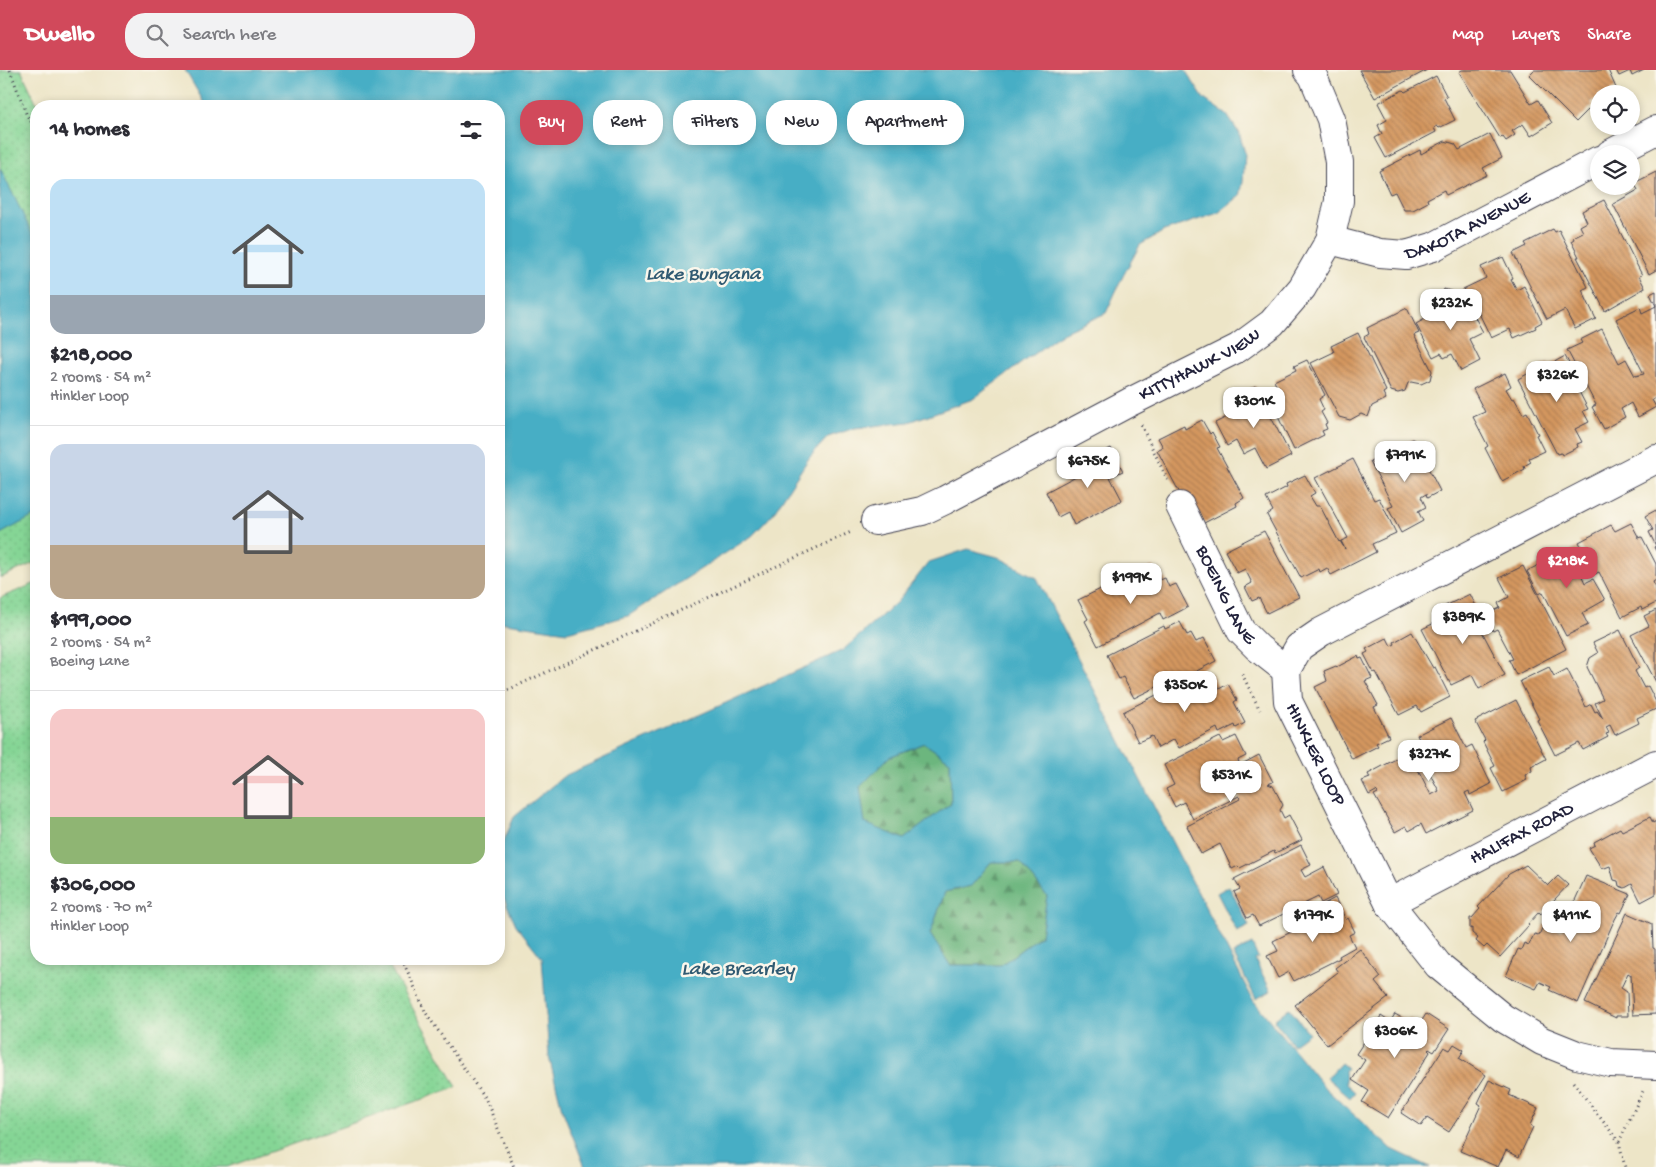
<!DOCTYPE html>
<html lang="en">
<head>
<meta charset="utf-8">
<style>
  :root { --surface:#fff; --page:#f2f2f3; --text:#2b2b33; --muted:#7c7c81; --line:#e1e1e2; --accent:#d1495b }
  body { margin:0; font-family:"Gochi Hand",sans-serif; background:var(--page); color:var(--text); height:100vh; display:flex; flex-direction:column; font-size:19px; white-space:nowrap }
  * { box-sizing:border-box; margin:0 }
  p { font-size:16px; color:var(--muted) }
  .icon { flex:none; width:28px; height:28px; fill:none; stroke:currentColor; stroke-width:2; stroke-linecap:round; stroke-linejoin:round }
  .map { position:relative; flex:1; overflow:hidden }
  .details { position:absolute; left:30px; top:30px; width:475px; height:865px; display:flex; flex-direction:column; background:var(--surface); border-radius:20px; box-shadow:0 2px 8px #0003 }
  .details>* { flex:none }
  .top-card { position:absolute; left:520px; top:30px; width:475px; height:45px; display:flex; gap:10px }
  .fabs { position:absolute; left:1590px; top:15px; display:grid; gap:10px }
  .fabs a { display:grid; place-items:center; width:50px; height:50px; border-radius:50%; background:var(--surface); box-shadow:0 2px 8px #0003; font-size:25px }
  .price { position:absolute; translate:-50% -42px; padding:0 11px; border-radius:10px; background:#fff; color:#222; font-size:16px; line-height:32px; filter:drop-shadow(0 1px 2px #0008) }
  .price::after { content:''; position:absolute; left:50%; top:30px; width:15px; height:11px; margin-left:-8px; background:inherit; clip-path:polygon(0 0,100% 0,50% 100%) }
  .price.selected { background:var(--accent); color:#fff }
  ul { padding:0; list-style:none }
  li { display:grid; align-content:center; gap:10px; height:265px; padding:0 20px }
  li+li { border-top:1px solid var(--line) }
  li span { display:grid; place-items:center; height:155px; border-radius:15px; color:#555 }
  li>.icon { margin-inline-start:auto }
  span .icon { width:90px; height:90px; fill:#fffc; stroke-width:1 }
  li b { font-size:21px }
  h2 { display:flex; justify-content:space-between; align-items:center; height:60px; padding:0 20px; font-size:21px }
  .pill { padding:0 18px; border-radius:20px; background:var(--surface); box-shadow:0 2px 8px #0003; font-size:18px; line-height:45px }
  .pill.selected { background:var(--accent); color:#fff }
  header { display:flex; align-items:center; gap:30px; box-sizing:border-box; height:70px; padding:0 25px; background:var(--accent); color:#fff }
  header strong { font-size:24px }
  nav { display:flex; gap:28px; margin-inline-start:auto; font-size:18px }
  .search { width:350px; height:45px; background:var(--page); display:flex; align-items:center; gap:12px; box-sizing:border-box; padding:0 18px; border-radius:20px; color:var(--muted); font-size:19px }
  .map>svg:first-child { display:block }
  .grass { fill:url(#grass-dots); stroke:#547c68 }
  .forest { fill:url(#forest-firs); stroke:#476c5c }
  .water { fill:#46aec5; stroke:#346880; fill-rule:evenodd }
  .building { fill:url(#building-back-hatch) }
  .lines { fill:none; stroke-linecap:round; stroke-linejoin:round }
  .street-casing { stroke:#403f50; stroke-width:30 }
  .path { stroke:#403f50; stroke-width:3; stroke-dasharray:1 4; stroke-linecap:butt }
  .street { stroke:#fff; stroke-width:28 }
  .labels { text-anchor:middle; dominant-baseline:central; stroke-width:5; stroke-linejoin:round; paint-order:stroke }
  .street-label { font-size:19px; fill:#22223b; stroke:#fbf7ec }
  .water-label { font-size:20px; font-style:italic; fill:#305a72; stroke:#fbf7ec }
</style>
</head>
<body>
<header>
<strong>Dwello</strong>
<div class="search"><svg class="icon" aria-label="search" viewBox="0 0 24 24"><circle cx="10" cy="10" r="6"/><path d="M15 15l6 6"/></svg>Search here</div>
<nav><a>Map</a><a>Layers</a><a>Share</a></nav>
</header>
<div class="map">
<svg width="1656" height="1097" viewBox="0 0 1656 1097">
  <defs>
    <pattern id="grass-dots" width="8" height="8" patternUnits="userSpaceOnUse" patternTransform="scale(1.25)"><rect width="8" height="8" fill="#85d595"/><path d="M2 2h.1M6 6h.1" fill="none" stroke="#73b781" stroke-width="1.8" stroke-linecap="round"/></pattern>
    <pattern id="forest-firs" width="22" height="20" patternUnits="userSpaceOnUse" patternTransform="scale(1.25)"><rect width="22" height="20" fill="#6cb67e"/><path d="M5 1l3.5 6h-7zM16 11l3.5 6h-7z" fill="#589468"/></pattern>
    <pattern id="building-back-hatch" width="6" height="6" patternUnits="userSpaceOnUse" patternTransform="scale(1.25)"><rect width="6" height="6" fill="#d4975f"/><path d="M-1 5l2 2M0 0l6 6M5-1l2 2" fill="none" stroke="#ac7b50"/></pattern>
  </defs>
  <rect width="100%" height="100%" fill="#fbf7ec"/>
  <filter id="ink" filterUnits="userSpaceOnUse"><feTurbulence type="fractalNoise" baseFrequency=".02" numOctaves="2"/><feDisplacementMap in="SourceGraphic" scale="10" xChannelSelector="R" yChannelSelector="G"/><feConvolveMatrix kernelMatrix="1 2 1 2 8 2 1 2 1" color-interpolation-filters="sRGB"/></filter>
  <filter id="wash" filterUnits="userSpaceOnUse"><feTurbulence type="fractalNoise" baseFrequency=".0096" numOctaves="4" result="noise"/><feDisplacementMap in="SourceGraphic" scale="20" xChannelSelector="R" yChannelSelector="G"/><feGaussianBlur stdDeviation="1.12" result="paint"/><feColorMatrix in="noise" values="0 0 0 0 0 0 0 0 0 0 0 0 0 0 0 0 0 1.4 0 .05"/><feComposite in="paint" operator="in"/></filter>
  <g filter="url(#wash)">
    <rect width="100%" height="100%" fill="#ede5c7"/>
    <path class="grass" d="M0 0H21L38 36H36V492L0 508Z
      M36 513V889H385L457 1017 227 1097H0V528Z"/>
    <path class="forest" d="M924 673 950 691 951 733 904 769 864 753 859 717 889 687Z
      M991 792H1020L1047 826 1041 865 1001 895H950L930 864 945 822 971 816Z"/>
    <path class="water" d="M185 0H1185L1204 29 1227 45 1239 63 1245 83 1243 112 1240 126 1218 143 1164 161 1140 175 1123 206 1106 243 1062 263 973 329 909 352 855 358 828 367 809 388 772 445 752 466 628 546 567 562 499 552V36H206Z
      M0 98 36 171V445L0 464Z
      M968 479 998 487 1037 508 1253 930 1325 1018 1390 1078 1430 1097H585L562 1039 549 987 542 888 516 855 502 824 499 807V782L514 747 564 706 843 580 897 532 929 492ZM924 673 950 691 951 733 904 769 865 753 860 717 889 687ZM991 792H1020L1047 826 1041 865 1001 895H950L930 864 945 822 971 816Z
      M1229 816 1249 856 1237 862 1217 823Z
      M1252 874 1258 888 1255 890 1271 921 1256 929 1233 884Z
      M1289 938 1309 963 1293 975 1274 950Z
      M1341 993 1347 998 1345 1001 1346 1014 1355 1022 1350 1028 1327 1008Z"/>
    <g id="blocks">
      <path class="building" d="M1359 0H1427L1375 28Z
        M1462 0H1510L1531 34 1538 30 1552 53 1531 66 1523 54 1512 61 1515 65 1506 71 1503 67 1500 68 1459 2Z
        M1534 0H1608L1616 18 1605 24H1599V27L1591 33 1593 35 1576 52 1529 5Z
        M1616 0H1644L1632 6 1630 1 1619 6Z
        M1436 6 1447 27 1444 28 1455 50 1439 58 1437 56 1434 58 1436 62 1386 88 1375 68 1382 64 1378 55 1387 50 1378 33 1403 20 1405 22Z
        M1490 64 1502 88 1483 98 1487 105 1446 125 1444 120 1427 129 1428 132 1413 140H1404L1395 122 1390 124 1379 101 1420 80 1421 84 1445 71 1455 74 1459 80Z
        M1656 102V200L1649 204 1613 134 1638 120 1634 113Z
        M1604 130 1642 205 1639 206 1645 218 1605 241 1577 187H1579L1571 171 1574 169 1573 167 1583 162 1580 156 1587 152 1582 141Z
        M1553 159 1555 162 1559 160 1588 217 1582 220 1596 249 1575 259 1565 240 1547 249 1513 183 1527 176 1525 173Z
        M1503 187 1513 208 1511 209 1517 220 1524 216 1542 252 1535 256 1536 258 1514 268 1510 259 1491 268 1476 237 1473 238 1463 219 1486 208 1481 197Z
        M1444 219 1460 224 1455 239 1473 244 1483 262 1469 269 1480 291 1461 301 1452 284 1444 288 1441 283 1433 287 1416 254 1436 243 1432 236 1440 232Z
        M1656 221V328L1652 330 1656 337 1638 347 1631 333 1621 339 1625 347 1604 359 1592 337 1596 335 1567 280 1582 273 1580 270 1602 259 1619 293 1626 289 1635 306 1644 304 1616 249 1640 237 1642 243 1656 236 1650 224Z
        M1407 238 1419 263 1414 265 1432 301 1430 310 1421 314 1411 312 1408 313 1405 321 1398 323 1391 321 1364 267 1369 264 1367 258Z
        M1358 263 1386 321 1383 323 1386 329 1372 336 1368 347 1361 344 1350 350 1339 347 1311 293 1334 282 1331 276Z
        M1565 286 1576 306 1572 308 1588 339 1583 341 1589 352 1575 359 1582 372 1577 374 1578 377 1562 385 1561 383 1557 384 1518 309 1548 293 1549 295Z
        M1307 290 1325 325 1319 329 1324 340 1321 342 1327 353 1325 354 1327 359 1322 361 1324 365 1294 380 1269 328 1280 323 1274 311 1296 300 1294 296Z
        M1505 303 1511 316 1506 319 1512 329 1514 328 1523 344 1527 342 1538 364 1536 365 1544 381 1529 388 1531 392 1524 396 1525 399 1502 411 1485 378 1488 376 1473 347 1485 342 1473 319Z
        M1255 316 1291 386 1266 399 1255 378 1243 384 1236 371 1227 376 1215 353 1237 342 1231 329Z
        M1202 350 1210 364 1212 362 1220 377 1217 378 1244 428 1236 433 1237 436 1204 453 1192 430 1185 433 1157 380 1163 377 1158 368 1184 355 1185 359Z
        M1413 369 1440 421 1427 428 1426 424 1421 427 1426 437 1418 441 1423 451 1401 463 1388 438 1393 436 1370 391Z
        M1111 378 1123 401 1110 407 1122 430 1074 455 1068 442 1058 447 1046 422 1076 406 1077 400 1086 394 1092 397 1088 390Z
        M1353 389 1374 430 1379 428 1396 463 1372 474 1376 482 1331 505 1327 498 1320 502 1319 499 1301 508 1267 445 1273 441 1266 428 1287 417 1286 414 1305 405 1315 423 1310 426 1316 436H1320L1339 472 1340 471 1345 479 1341 471 1348 468 1315 408Z
        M1656 440V481L1654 477 1656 476 1649 462 1653 460 1645 446Z
        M1631 453 1639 468 1642 467 1656 494V510L1653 512 1656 518V533L1642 540 1641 537 1622 547 1599 502 1595 504 1579 472 1611 455 1615 461Z
        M1264 461 1299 527 1267 543 1259 528 1252 531 1245 517 1252 513 1245 499 1237 503 1225 481Z
        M1578 477 1590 500 1581 504 1585 513 1593 509 1605 530 1582 543 1588 555 1566 566 1543 522 1539 524 1527 501 1552 488 1557 497 1562 494 1559 487Z
        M1153 496 1160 510 1165 508 1169 517 1176 514 1188 537 1163 550 1160 543 1098 576 1085 551 1088 549 1078 530 1109 515 1115 526 1128 520 1124 511Z
        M1523 496 1566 579 1516 605 1509 590 1513 589 1497 559 1493 561 1485 545 1500 538 1498 533 1509 527 1499 508Z
        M1470 524 1484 552 1478 554 1505 605 1479 619 1472 605 1451 615 1422 559 1445 548 1443 543 1447 541 1445 536Z
        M1656 540V612L1631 565 1649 556 1644 546Z
        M1180 552 1187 565 1191 563 1196 572 1204 568 1216 591 1183 608 1181 605 1134 628 1123 607 1119 609 1107 585 1164 556 1165 559Z
        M1620 560 1639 598 1635 601 1644 618 1648 616 1656 632V639L1637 648 1639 653 1615 665 1610 655 1606 657 1609 663 1606 664 1608 667 1583 680 1579 673 1555 685 1537 650 1539 649 1520 611 1549 597 1554 606 1567 599 1586 637 1591 634 1595 642 1597 641 1603 649 1595 633 1603 629 1587 597 1590 588 1598 583 1593 573Z
        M1412 562 1433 598 1435 597 1450 627 1421 642 1417 636 1399 645 1376 602 1374 603 1364 584 1368 582 1366 579 1387 568 1391 576 1395 574 1394 572Z
        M1358 586 1359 589 1362 588 1372 608 1365 611 1378 635 1374 637 1389 667 1376 673 1378 676 1352 689 1315 617 1327 611 1324 601 1336 596 1337 597Z
        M1211 603 1219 619 1228 614 1237 630 1234 632 1245 653 1236 658 1235 655 1219 663 1217 658 1179 678 1174 669 1158 678 1152 666 1138 672 1123 642 1166 620 1168 625Z
        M1516 630 1546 689 1531 697 1532 701 1525 705 1527 710 1503 722 1491 698 1495 696 1483 672 1485 670 1475 651Z
        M1451 648 1466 678 1472 675 1491 714 1470 725 1469 721 1465 723 1473 740 1426 764 1421 754 1409 761 1406 756 1395 762 1374 725 1378 723 1376 721 1369 725 1362 711 1370 708 1368 704 1409 682 1431 725 1439 721 1418 681 1423 678 1417 665Z
        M1236 666 1246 686 1238 690 1240 695 1259 685 1273 712 1268 714 1273 716 1283 735 1280 740 1284 748 1289 745 1302 770 1275 783 1274 781 1240 798 1238 796 1232 799 1220 774 1201 784 1187 756 1240 729 1239 726 1193 749 1184 732 1175 737 1166 719 1174 715 1164 695 1220 667 1223 672Z
        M1650 747 1653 753 1656 751V824L1641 832 1632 814 1625 818 1619 816 1618 811 1614 810 1610 796 1602 799 1589 778 1595 775 1594 772 1620 758 1622 761Z
        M1301 775 1311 795 1301 800 1305 807 1324 797 1337 825 1321 833 1318 827 1259 856 1253 845 1247 848 1234 822 1240 819 1234 809Z
        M1526 795 1548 816 1558 806 1568 815 1541 844 1539 842 1528 854 1529 855 1500 887 1487 875 1484 878 1476 871 1478 868 1472 863V858L1470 859V848H1472L1480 839 1478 837 1509 804Z
        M1586 806 1630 824 1621 843 1619 842 1613 853 1578 933 1549 920 1551 917 1540 912 1536 919 1506 906 1518 879 1521 880 1524 873 1529 875 1534 864 1539 865 1544 854 1561 861Z
        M1335 828 1346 850 1348 848 1355 862 1349 865 1355 877 1339 886 1340 888 1294 911 1289 902 1278 908 1267 886 1278 881 1273 871 1299 858 1298 855 1312 848 1309 842Z
        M1627 843 1652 854 1653 878 1655 879 1656 944 1633 945 1631 905 1628 903 1621 918 1627 922 1628 946H1616V948L1585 933Z
        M1360 879 1381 907 1375 912 1388 928 1327 975 1295 935 1338 902 1335 898Z
        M1395 944 1407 951 1409 948 1419 955 1426 944 1449 959 1434 982 1429 979 1428 980 1430 982 1388 1048 1362 1032 1369 1021 1352 1010 1365 990 1356 984 1381 946 1390 952Z
        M1454 974 1464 980 1459 988 1486 1005 1449 1062 1427 1048 1421 1056 1401 1043 1444 977 1450 980Z
        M1489 1010 1511 1020 1509 1025 1538 1038 1530 1055 1533 1057 1519 1087 1506 1080 1498 1097 1460 1081 1481 1035 1478 1033Z"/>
    </g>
  </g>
  <g filter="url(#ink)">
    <use href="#blocks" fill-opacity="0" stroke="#403f50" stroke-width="1"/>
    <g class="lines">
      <g class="street-casing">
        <g id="street">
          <path d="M1610 84 1656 60"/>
          <path id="s1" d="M1330 170 1380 183 1406 185 1433 177 1599 90"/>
          <path id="s2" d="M1656 389 1321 562 1299 577 1286 600 1288 631 1389 833 1438 895 1503 948 1542 971 1577 985 1611 993 1656 995"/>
          <path id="s3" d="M1180 436 1241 561 1258 578 1286 600"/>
          <path id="s4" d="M875 451 922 441 945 430 1130 332 1238 278 1272 253 1302 218 1330 170 1339 131V92L1331 49 1313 6 1308 0"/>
          <path id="s5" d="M1389 833 1656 694"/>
        </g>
      </g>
      <path class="path" d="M10 0 27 46 36 58
        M1141 355 1169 413
        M1242 604 1260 640
        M499 624 851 462
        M402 889 426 943 486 1030 514 1097
        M1573 1012 1619 1072 1625 1097
        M1619 1072 1643 1021"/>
      <use href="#street" class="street"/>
    </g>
  </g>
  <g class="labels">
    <g class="street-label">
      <text stroke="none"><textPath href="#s1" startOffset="146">DAKOTA AVENUE</textPath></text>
      <text stroke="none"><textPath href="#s4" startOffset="362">KITTYHAWK VIEW</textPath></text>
      <text stroke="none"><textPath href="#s3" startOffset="100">BOEING LANE</textPath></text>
      <text stroke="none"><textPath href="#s2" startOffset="521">HINKLER LOOP</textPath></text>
      <text stroke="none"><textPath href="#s5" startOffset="150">HALIFAX ROAD</textPath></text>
    </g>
    <g class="water-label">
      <text x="703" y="205">Lake Bungana</text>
      <text x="738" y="900">Lake Brearley</text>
    </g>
  </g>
</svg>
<div class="fabs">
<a><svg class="icon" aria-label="locate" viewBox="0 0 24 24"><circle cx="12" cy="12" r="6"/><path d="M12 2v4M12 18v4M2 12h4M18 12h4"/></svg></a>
<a><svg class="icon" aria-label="layers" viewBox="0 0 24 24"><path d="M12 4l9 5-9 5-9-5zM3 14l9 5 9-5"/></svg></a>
</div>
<b class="price" style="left:1451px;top:261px">$232K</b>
<b class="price" style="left:1557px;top:333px">$326K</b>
<b class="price" style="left:1254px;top:359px">$301K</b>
<b class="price" style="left:1405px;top:413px">$791K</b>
<b class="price" style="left:1088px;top:419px">$675K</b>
<b class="price selected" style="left:1567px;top:519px">$218K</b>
<b class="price" style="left:1131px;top:535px">$199K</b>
<b class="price" style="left:1463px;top:575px">$389K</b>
<b class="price" style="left:1185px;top:643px">$350K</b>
<b class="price" style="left:1429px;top:712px">$327K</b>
<b class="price" style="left:1231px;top:733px">$531K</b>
<b class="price" style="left:1313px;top:873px">$179K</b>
<b class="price" style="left:1571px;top:873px">$411K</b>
<b class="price" style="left:1395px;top:989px">$306K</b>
<div class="top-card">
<a class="pill selected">Buy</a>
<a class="pill">Rent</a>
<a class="pill">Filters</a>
<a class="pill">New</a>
<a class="pill">Apartment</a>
</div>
<section class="details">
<h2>14 homes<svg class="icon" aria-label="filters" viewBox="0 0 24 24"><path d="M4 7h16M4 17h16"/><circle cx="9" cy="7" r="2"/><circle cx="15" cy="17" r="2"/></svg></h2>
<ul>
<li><span style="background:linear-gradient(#bfe0f5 75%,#9aa5b1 0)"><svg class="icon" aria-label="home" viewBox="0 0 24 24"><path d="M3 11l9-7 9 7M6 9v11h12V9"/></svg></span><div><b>$218,000</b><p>2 rooms · 54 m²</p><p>Hinkler Loop</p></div></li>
<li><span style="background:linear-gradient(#c9d6e8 65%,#b9a48a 0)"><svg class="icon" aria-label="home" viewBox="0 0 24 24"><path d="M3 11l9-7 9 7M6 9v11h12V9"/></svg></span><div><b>$199,000</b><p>2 rooms · 54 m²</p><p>Boeing Lane</p></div></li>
<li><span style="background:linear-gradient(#f6c9c9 70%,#8fb573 0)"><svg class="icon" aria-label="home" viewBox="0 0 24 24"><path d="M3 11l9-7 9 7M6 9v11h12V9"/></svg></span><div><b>$306,000</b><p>2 rooms · 70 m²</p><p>Hinkler Loop</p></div></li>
</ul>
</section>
</div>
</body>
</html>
